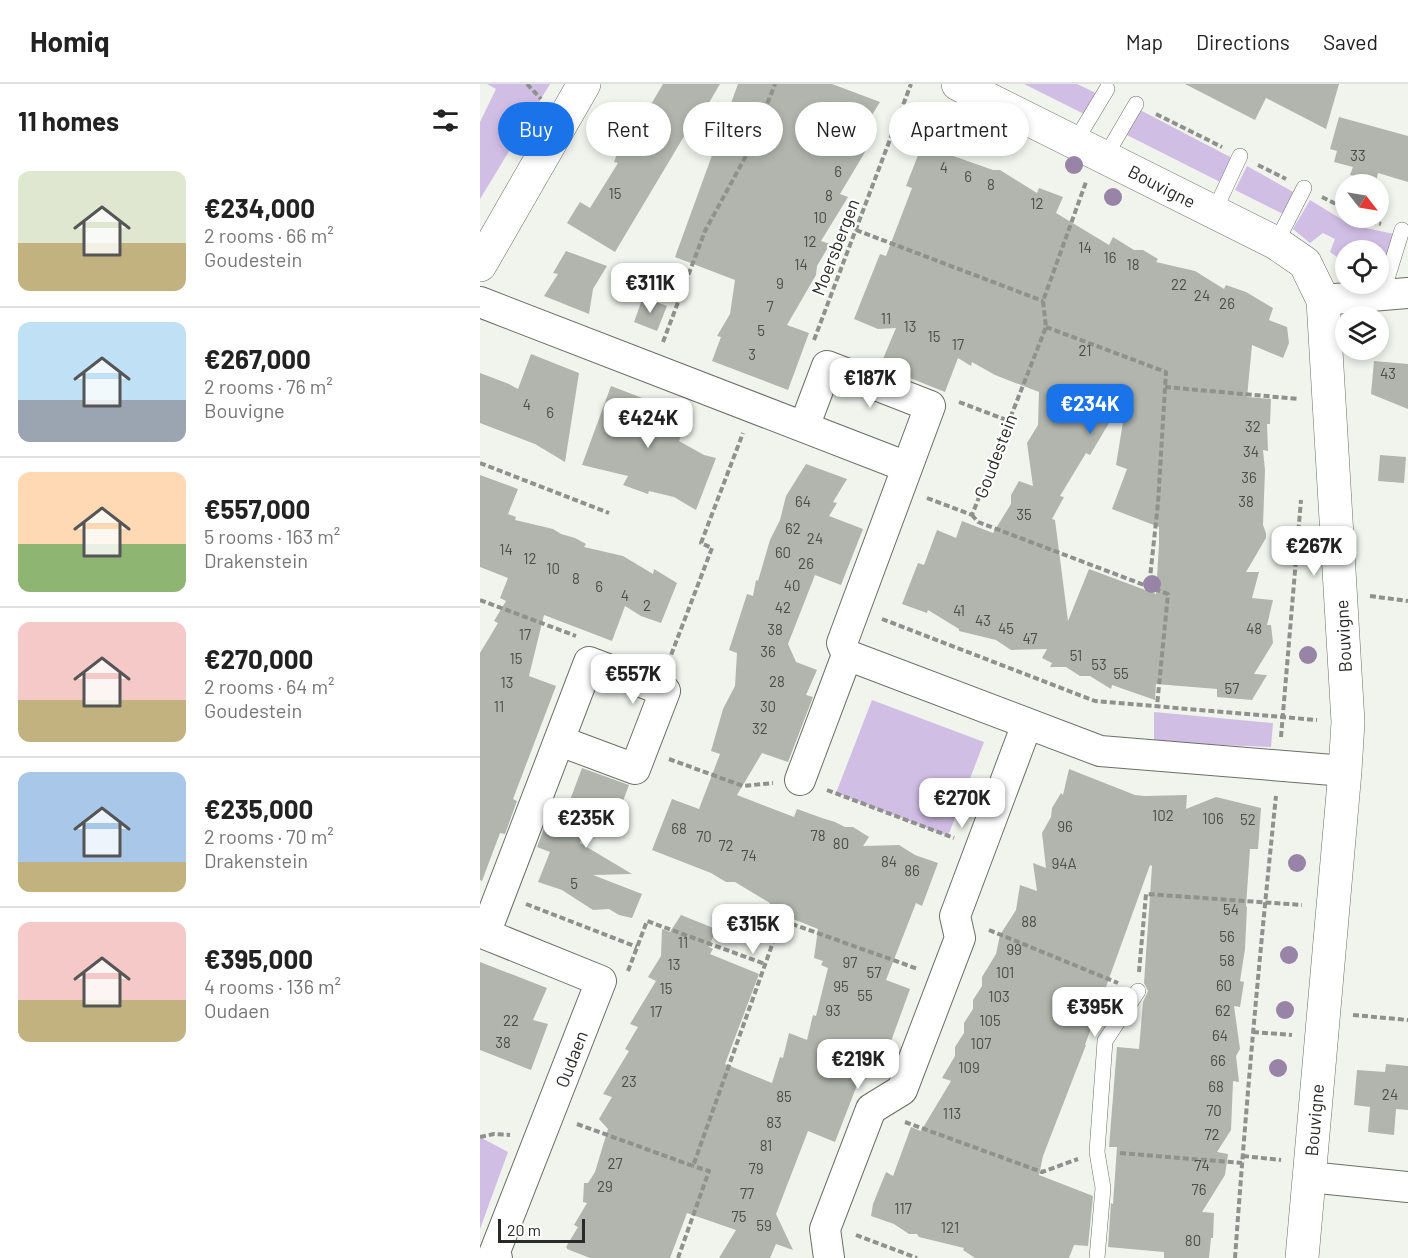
<!DOCTYPE html>
<html lang="en">
<head>
<meta charset="utf-8">
<style>
  :root { --surface:#fff; --page:#f6f6f6; --text:#222; --muted:#767676; --line:#e0e0e0; --accent:#1a73e8 }
  body { margin:0; font-family:Barlow,sans-serif; background:var(--page); color:var(--text); height:100vh; display:flex; flex-direction:column; font-size:22px; white-space:nowrap }
  * { box-sizing:border-box; margin:0 }
  p { font-size:20px; color:var(--muted) }
  .icon { flex:none; width:33px; height:33px; fill:none; stroke:currentColor; stroke-width:2; stroke-linecap:round; stroke-linejoin:round }
  .map { position:relative; flex:1; overflow:hidden }
  .drawer { display:flex; flex-direction:column; background:var(--surface); width:480px }
  .drawer>* { flex:none }
  .hud { position:absolute; left:18px; top:18px; width:570px; height:54px; display:flex; gap:12px }
  .needle { width:39px; rotate:121deg }
  .buttons { position:absolute; left:855px; top:90px; display:grid; gap:12px }
  .buttons a { display:grid; place-items:center; width:54px; height:54px; border-radius:50%; background:var(--surface); box-shadow:0 3px 9px #0003; font-size:30px }
  .scale { position:absolute; left:18px; bottom:15px; width:87px; box-sizing:border-box; padding-left:6px; border:3px solid #2a2b28; border-top:0; font-size:16px; line-height:21px; white-space:nowrap; color:#2a2b28; -webkit-text-stroke:4px #fff; paint-order:stroke }
  .price { position:absolute; translate:-50% -51px; padding:0 14px; border-radius:12px; background:#fff; color:#222; font-size:20px; line-height:39px; filter:drop-shadow(0 2px 3px #0008) }
  .price::after { content:''; position:absolute; left:50%; top:36px; width:18px; height:14px; margin-left:-9px; background:inherit; clip-path:polygon(0 0,100% 0,50% 100%) }
  .price.active { background:var(--accent); color:#fff }
  ul { padding:0; list-style:none }
  li { display:flex; align-items:center; gap:18px; height:150px; padding:0 18px }
  li+li { border-top:2px solid var(--line) }
  li span { display:grid; place-items:center; flex:none; width:168px; height:120px; border-radius:12px; color:#555 }
  li>.icon { margin-inline-start:auto }
  span .icon { width:72px; height:72px; fill:#fffc; stroke-width:1 }
  li b { font-size:26px }
  h2 { display:flex; justify-content:space-between; align-items:center; height:72px; padding:0 18px; font-size:26px }
  .chip { padding:0 21px; border-radius:27px; background:var(--surface); box-shadow:0 3px 9px #0003; font-size:21px; line-height:54px }
  .chip.active { background:var(--accent); color:#fff }
  header { display:flex; align-items:center; gap:36px; box-sizing:border-box; height:84px; padding:0 30px; background:var(--surface); border-bottom:2px solid var(--line) }
  header strong { font-size:28px }
  nav { display:flex; gap:33px; margin-inline-start:auto; font-size:21px }
  main { display:flex; flex:1; min-height:0 }
  .map>svg:first-child { display:block }
  .green { fill:#d1bee5 }
  .building { fill:#b1b5ad; fill-rule:evenodd }
  .lines { fill:none; stroke-linecap:round; stroke-linejoin:round }
  .lane-casing { stroke:#6b6f68; stroke-width:16 }
  .street-casing { stroke:#6b6f68; stroke-width:32 }
  .secondary-casing { stroke:#6b6f68; stroke-width:34 }
  .path { stroke:#8e918c; stroke-width:4; stroke-dasharray:6 3; stroke-linecap:butt }
  .lane { stroke:#fff; stroke-width:15 }
  .street { stroke:#fff; stroke-width:30 }
  .secondary { stroke:#fff; stroke-width:33 }
  .tree { fill:#9784a7 }
  .labels { text-anchor:middle; dominant-baseline:central; stroke-width:4.5; stroke-linejoin:round; paint-order:stroke }
  .number-label { font-size:15px; fill:#4c4e49 }
  .street-label { font-size:18px; fill:#2a2b28; stroke:#fff }
</style>
</head>
<body>
<header>
<strong>Homiq</strong>
<nav><a>Map</a><a>Directions</a><a>Saved</a></nav>
</header>
<main>
<section class="drawer">
<h2>11 homes<svg class="icon" aria-label="filters" viewBox="0 0 24 24"><path d="M4 7h16M4 17h16"/><circle cx="9" cy="7" r="2"/><circle cx="15" cy="17" r="2"/></svg></h2>
<ul>
<li><span style="background:linear-gradient(#dfe7d0 60%,#c2b280 0)"><svg class="icon" aria-label="home" viewBox="0 0 24 24"><path d="M3 11l9-7 9 7M6 9v11h12V9"/></svg></span><div><b>€234,000</b><p>2 rooms · 66 m²</p><p>Goudestein</p></div></li>
<li><span style="background:linear-gradient(#bfe0f5 65%,#9aa5b1 0)"><svg class="icon" aria-label="home" viewBox="0 0 24 24"><path d="M3 11l9-7 9 7M6 9v11h12V9"/></svg></span><div><b>€267,000</b><p>2 rooms · 76 m²</p><p>Bouvigne</p></div></li>
<li><span style="background:linear-gradient(#ffd9b3 60%,#8fb573 0)"><svg class="icon" aria-label="home" viewBox="0 0 24 24"><path d="M3 11l9-7 9 7M6 9v11h12V9"/></svg></span><div><b>€557,000</b><p>5 rooms · 163 m²</p><p>Drakenstein</p></div></li>
<li><span style="background:linear-gradient(#f6c9c9 65%,#c2b280 0)"><svg class="icon" aria-label="home" viewBox="0 0 24 24"><path d="M3 11l9-7 9 7M6 9v11h12V9"/></svg></span><div><b>€270,000</b><p>2 rooms · 64 m²</p><p>Goudestein</p></div></li>
<li><span style="background:linear-gradient(#a9c7e8 75%,#c2b280 0)"><svg class="icon" aria-label="home" viewBox="0 0 24 24"><path d="M3 11l9-7 9 7M6 9v11h12V9"/></svg></span><div><b>€235,000</b><p>2 rooms · 70 m²</p><p>Drakenstein</p></div></li>
<li><span style="background:linear-gradient(#f6c9c9 65%,#c2b280 0)"><svg class="icon" aria-label="home" viewBox="0 0 24 24"><path d="M3 11l9-7 9 7M6 9v11h12V9"/></svg></span><div><b>€395,000</b><p>4 rooms · 136 m²</p><p>Oudaen</p></div></li>
</ul>
</section>
<div class="map">
<svg width="928" height="1174" viewBox="0 0 928 1174">
  <rect width="100%" height="100%" fill="#f0f4ed"/>
  <path class="green" d="M7 0H70L0 115V38L16 5Z
    M544 0H597L620 11 608 32Z
    M660 26 754 75 740 98 645 50Z
    M767 82 815 109 803 130 755 106Z
    M830 116 871 141 914 150 905 177 899 178 898 166H866L865 179 850 168 855 155 843 149 830 159 813 145Z
    M392 616 504 658 468 752 356 709Z
    M674 628 793 639 791 663 674 658Z
    M0 1053 28 1068 0 1145Z"/>
  <path class="building" d="M183 0H240L213 46 209 44 135 168 87 139 100 118 110 124 138 79 134 78 143 54 147 56 151 29 163 34Z
    M258 0H352L400 18 386 41 390 43 383 54 391 58 360 110 368 113 341 157 350 160 337 182 336 191 307 241 329 249 308 306 232 277 241 253 237 252 250 230 255 196 195 173Z
    M705 0H859L846 45 786 14 775 36Z
    M859 33 928 52V98L898 89 896 98 870 91 873 83 854 78 857 67 850 65Z
    M442 61 513 86H520L557 109 559 104 583 113 576 129 629 161 633 153 654 166H663L678 175 676 178 715 187 744 205 746 201 766 208 793 224 789 236 807 243 809 259 803 274 772 261 767 313 791 315 790 340H787L788 367 783 366 785 386 783 441 786 449V454L766 488H779L772 514 793 516 787 541H791L793 559 774 590 787 591 772 616 737 613V605L676 600 675 616 632 601 631 605 610 592H600L586 583H570L572 579 562 574 567 565 531 566 516 556 479 547V545L448 526 447 529 422 520 438 479 444 481 457 446 476 454 482 437 513 449 531 420V411L539 397 553 402 547 359 558 341 559 308 515 291 492 278 491 282 478 274 465 308 400 282 416 244 398 245 374 235 400 170 406 172 432 104 426 102ZM648 307 636 381 647 385 632 425 679 443V460L676 510 609 485 588 537 575 436 572 435 584 413 580 412 606 369 610 371Z
    M86 167 127 182 113 205 109 230 64 212 78 190 73 189Z
    M163 213 187 222 177 247 154 238Z
    M51 270 99 289 85 378 55 360 0 339V289L29 300 38 305Z
    M894 277 928 280V325L891 310Z
    M131 302 209 332 199 357 224 371 236 374 216 426 194 413 169 407 168 410 143 401 148 392 102 381Z
    M900 371 926 373 924 399 898 397Z
    M326 380 367 395 353 418 357 419 349 432 383 445 361 501 335 491 308 560 316 578 337 586 326 611 333 613 308 678 282 669 257 711 314 733 317 725 342 734 355 738 365 743H373L389 753 383 762 419 761 435 771 458 779 442 822 436 819 406 896 430 905 406 971 391 965 355 1058 328 1047 296 1130 313 1166 296 1160 290 1174H239L256 1146 207 1129 190 1174H110L87 1165V1164L86 1163 98 1143 94 1141 107 1119 103 1118 104 1099H108L115 1088 128 1045 119 1035 132 1013 123 1010 149 967 145 965 158 943 150 940 176 897 168 893 181 872 182 845 190 848 201 831 236 845 229 863 233 865 230 870 279 890 245 980 292 999 300 973 303 974 309 949 327 956 333 931 336 932 348 884 341 881 343 877 334 874 338 845 288 825 290 819 255 798H246L231 789 172 766 192 715 219 725 240 670 231 667 243 625 255 602 257 569 249 566 267 510 273 512 276 496 278 497 290 456 300 436 306 412Z
    M0 391 38 405 28 430 36 433 35 436 73 445 81 450 95 454 106 460 104 463 143 472 173 490 174 485 197 499 181 539 161 532 145 522 132 557 64 531 49 592 76 602 33 715 37 717 25 750 20 749 2 797 0 796V569L18 539 14 537 26 517 20 514 28 494 0 483Z
    M102 684 149 701 138 730 109 719 100 759 152 790 113 791 162 810 152 834 139 831 129 825 113 826 82 806 58 798 70 768 57 763 70 729 83 735Z
    M589 685 655 711 665 712 707 711 706 725 736 713 781 724 778 765H770L766 822 767 823 765 865 760 897 764 898 760 923 754 922 760 965 756 972 759 998 753 997 751 1046 737 1068 748 1070 745 1091 722 1128 734 1129 733 1154H731L729 1174H684V1168L628 1163 631 1119 633 1120 637 1063H629L637 963 659 965 663 918 668 907 664 899 672 782 670 781 605 961H606L563 1072 559 1091 613 1112 608 1162 594 1161 589 1174H495L483 1166 484 1164 439 1153 437 1150H429L414 1140 391 1132 393 1120 406 1088 413 1092 431 1043 441 1047 471 997 462 994 475 972V963L484 949V939L493 925V916L502 902V893L516 870 520 851 536 826 540 801 557 807 553 779 566 784 562 749 571 733 572 724 581 709 583 711Z
    M0 878 67 904 53 936 68 940 51 986 0 966Z
    M906 980 928 982V1026L916 1025 914 1051 888 1048 890 1023 874 1021 877 986 905 988Z"/>
  <g class="lines">
    <g class="lane-casing">
      <path id="lane" d="M595 58 627 5
        M625 73 656 20
        M734 128 760 72
        M796 159 824 104
        M902 211 922 146
        M617 1174 623 1104 617 1068 625 957 658 907"/>
    </g>
    <g class="street-casing">
      <path id="street" d="M843 216 928 209
        M0 218 427 383
        M324 343 347 282 450 322 362 559 367 571 620 667 865 687
        M320 696 367 571
        M0 848 121 897 14 1170 17 1174
        M5 850 109 578 185 607 155 685 80 657
        M829 1093 928 1103
        M349 1174 345 1145 391 1025 422 1006 480 854 475 832 547 640"/>
    </g>
    <g class="secondary-casing">
      <path id="secondary" d="M478 0 796 159 825 179 843 216 868 638 865 687 822 1174
        M0 181 104 0"/>
    </g>
    <path class="path" d="M47 0 61 15
      M676 30 742 63
      M778 81 806 95
      M842 113 866 125
      M882 134 901 140
      M376 146 563 217
      M566 243 686 288 678 419 669 503
      M334 256 431 0
      M183 258 225 147 267 70 295 0
      M685 303 819 315
      M479 318 529 337
      M0 379 129 429
      M447 414 492 431 566 243 563 217 606 98
      M492 431 498 438 688 510 677 622
      M890 512 928 517
      M0 516 96 552
      M402 535 615 617 837 636
      M188 579 232 464 221 459 263 349
      M801 653 821 416
      M189 675 263 702 293 699
      M347 706 474 754
      M46 820 157 863
      M509 846 638 899
      M148 887 167 837 285 880
      M659 888 666 810 822 821
      M873 931 928 936
      M773 948 812 951
      M425 1038 562 1088 598 1075
      M97 1040 213 1082 301 836 438 885
      M0 1053 14 1050 30 1051
      M640 1069 762 1079
      M763 1072 801 1076
      M376 1151 437 1174
      M198 1174 229 1087 213 1082
      M755 1174C766 1020 780 865 796 712"/>
    <use href="#lane" class="lane"/>
    <use href="#street" class="street"/>
    <use href="#secondary" class="secondary"/>
  </g>
  <g class="tree">
    <circle cx="594" cy="81" r="9"/>
    <circle cx="633" cy="113" r="9"/>
    <circle cx="672" cy="500" r="9"/>
    <circle cx="828" cy="571" r="9"/>
    <circle cx="817" cy="779" r="9"/>
    <circle cx="809" cy="871" r="9"/>
    <circle cx="805" cy="926" r="9"/>
    <circle cx="798" cy="984" r="9"/>
  </g>
  <g class="labels">
    <g class="number-label">
      <text x="878" y="71">33</text>
      <text x="464" y="83">4</text>
      <text x="358" y="87">6</text>
      <text x="488" y="92">6</text>
      <text x="511" y="100">8</text>
      <text x="135" y="109">15</text>
      <text x="349" y="111">8</text>
      <text x="557" y="119">12</text>
      <text x="340" y="133">10</text>
      <text x="330" y="157">12</text>
      <text x="605" y="163">14</text>
      <text x="630" y="173">16</text>
      <text x="321" y="180">14</text>
      <text x="653" y="180">18</text>
      <text x="300" y="199">9</text>
      <text x="699" y="200">22</text>
      <text x="722" y="211">24</text>
      <text x="747" y="219">26</text>
      <text x="290" y="222">7</text>
      <text x="406" y="234">11</text>
      <text x="430" y="242">13</text>
      <text x="281" y="246">5</text>
      <text x="454" y="252">15</text>
      <text x="478" y="260">17</text>
      <text x="605" y="266">21</text>
      <text x="272" y="270">3</text>
      <text x="908" y="289">43</text>
      <text x="47" y="320">4</text>
      <text x="70" y="328">6</text>
      <text x="773" y="342">32</text>
      <text x="771" y="367">34</text>
      <text x="769" y="393">36</text>
      <text x="323" y="417">64</text>
      <text x="766" y="417">38</text>
      <text x="544" y="430">35</text>
      <text x="313" y="444">62</text>
      <text x="335" y="454">24</text>
      <text x="26" y="465">14</text>
      <text x="303" y="468">60</text>
      <text x="50" y="474">12</text>
      <text x="326" y="479">26</text>
      <text x="73" y="484">10</text>
      <text x="96" y="494">8</text>
      <text x="312" y="501">40</text>
      <text x="119" y="502">6</text>
      <text x="145" y="511">4</text>
      <text x="167" y="521">2</text>
      <text x="303" y="523">42</text>
      <text x="479" y="526">41</text>
      <text x="503" y="536">43</text>
      <text x="526" y="544">45</text>
      <text x="774" y="544">48</text>
      <text x="295" y="545">38</text>
      <text x="45" y="550">17</text>
      <text x="550" y="554">47</text>
      <text x="288" y="567">36</text>
      <text x="596" y="571">51</text>
      <text x="36" y="574">15</text>
      <text x="619" y="580">53</text>
      <text x="641" y="589">55</text>
      <text x="297" y="597">28</text>
      <text x="27" y="598">13</text>
      <text x="752" y="604">57</text>
      <text x="19" y="622">11</text>
      <text x="288" y="622">30</text>
      <text x="280" y="644">32</text>
      <text x="683" y="731">102</text>
      <text x="733" y="734">106</text>
      <text x="768" y="735">52</text>
      <text x="585" y="742">96</text>
      <text x="199" y="744">68</text>
      <text x="338" y="751">78</text>
      <text x="224" y="752">70</text>
      <text x="361" y="759">80</text>
      <text x="246" y="761">72</text>
      <text x="269" y="771">74</text>
      <text x="409" y="777">84</text>
      <text x="584" y="779">94A</text>
      <text x="432" y="786">86</text>
      <text x="94" y="799">5</text>
      <text x="751" y="825">54</text>
      <text x="549" y="837">88</text>
      <text x="747" y="852">56</text>
      <text x="203" y="858">11</text>
      <text x="534" y="865">99</text>
      <text x="747" y="876">58</text>
      <text x="370" y="878">97</text>
      <text x="194" y="880">13</text>
      <text x="394" y="888">57</text>
      <text x="525" y="888">101</text>
      <text x="744" y="901">60</text>
      <text x="361" y="902">95</text>
      <text x="186" y="904">15</text>
      <text x="385" y="911">55</text>
      <text x="519" y="912">103</text>
      <text x="353" y="926">93</text>
      <text x="743" y="926">62</text>
      <text x="176" y="927">17</text>
      <text x="31" y="936">22</text>
      <text x="510" y="936">105</text>
      <text x="740" y="951">64</text>
      <text x="23" y="958">38</text>
      <text x="501" y="959">107</text>
      <text x="738" y="976">66</text>
      <text x="489" y="983">109</text>
      <text x="149" y="997">23</text>
      <text x="736" y="1002">68</text>
      <text x="910" y="1010">24</text>
      <text x="304" y="1012">85</text>
      <text x="734" y="1026">70</text>
      <text x="472" y="1029">113</text>
      <text x="294" y="1038">83</text>
      <text x="732" y="1050">72</text>
      <text x="286" y="1061">81</text>
      <text x="135" y="1079">27</text>
      <text x="722" y="1081">74</text>
      <text x="276" y="1084">79</text>
      <text x="125" y="1102">29</text>
      <text x="719" y="1105">76</text>
      <text x="267" y="1109">77</text>
      <text x="423" y="1124">117</text>
      <text x="259" y="1132">75</text>
      <text x="284" y="1141">59</text>
      <text x="470" y="1143">121</text>
      <text x="713" y="1156">80</text>
    </g>
    <g class="street-label">
      <text transform="translate(682 102) rotate(27)">Bouvigne</text>
      <text transform="translate(355 163) rotate(-69)">Moersbergen</text>
      <text transform="translate(515 372) rotate(-69)">Goudestein</text>
      <text transform="translate(863 552) rotate(-93)">Bouvigne</text>
      <text transform="translate(91 975) rotate(-69)">Oudaen</text>
      <text transform="translate(834 1036) rotate(-85)">Bouvigne</text>
    </g>
  </g>
</svg>
<div class="buttons">
<a><svg class="needle" viewBox="-14 -14 28 28"><path d="M0-13l5 13h-10z" fill="#e53935"/><path d="M0 13l5-13h-10z" fill="#767676"/></svg></a>
<a><svg class="icon" aria-label="locate" viewBox="0 0 24 24"><circle cx="12" cy="12" r="6"/><path d="M12 2v4M12 18v4M2 12h4M18 12h4"/></svg></a>
<a><svg class="icon" aria-label="layers" viewBox="0 0 24 24"><path d="M12 4l9 5-9 5-9-5zM3 14l9 5 9-5"/></svg></a>
</div>
<div class="scale">20 m</div>
<b class="price" style="left:170px;top:230px">€311K</b>
<b class="price" style="left:390px;top:325px">€187K</b>
<b class="price active" style="left:610px;top:351px">€234K</b>
<b class="price" style="left:168px;top:365px">€424K</b>
<b class="price" style="left:834px;top:493px">€267K</b>
<b class="price" style="left:153px;top:621px">€557K</b>
<b class="price" style="left:482px;top:745px">€270K</b>
<b class="price" style="left:106px;top:765px">€235K</b>
<b class="price" style="left:273px;top:871px">€315K</b>
<b class="price" style="left:615px;top:954px">€395K</b>
<b class="price" style="left:378px;top:1006px">€219K</b>
<div class="hud">
<a class="chip active">Buy</a>
<a class="chip">Rent</a>
<a class="chip">Filters</a>
<a class="chip">New</a>
<a class="chip">Apartment</a>
</div>
</div>
</main>
</body>
</html>
